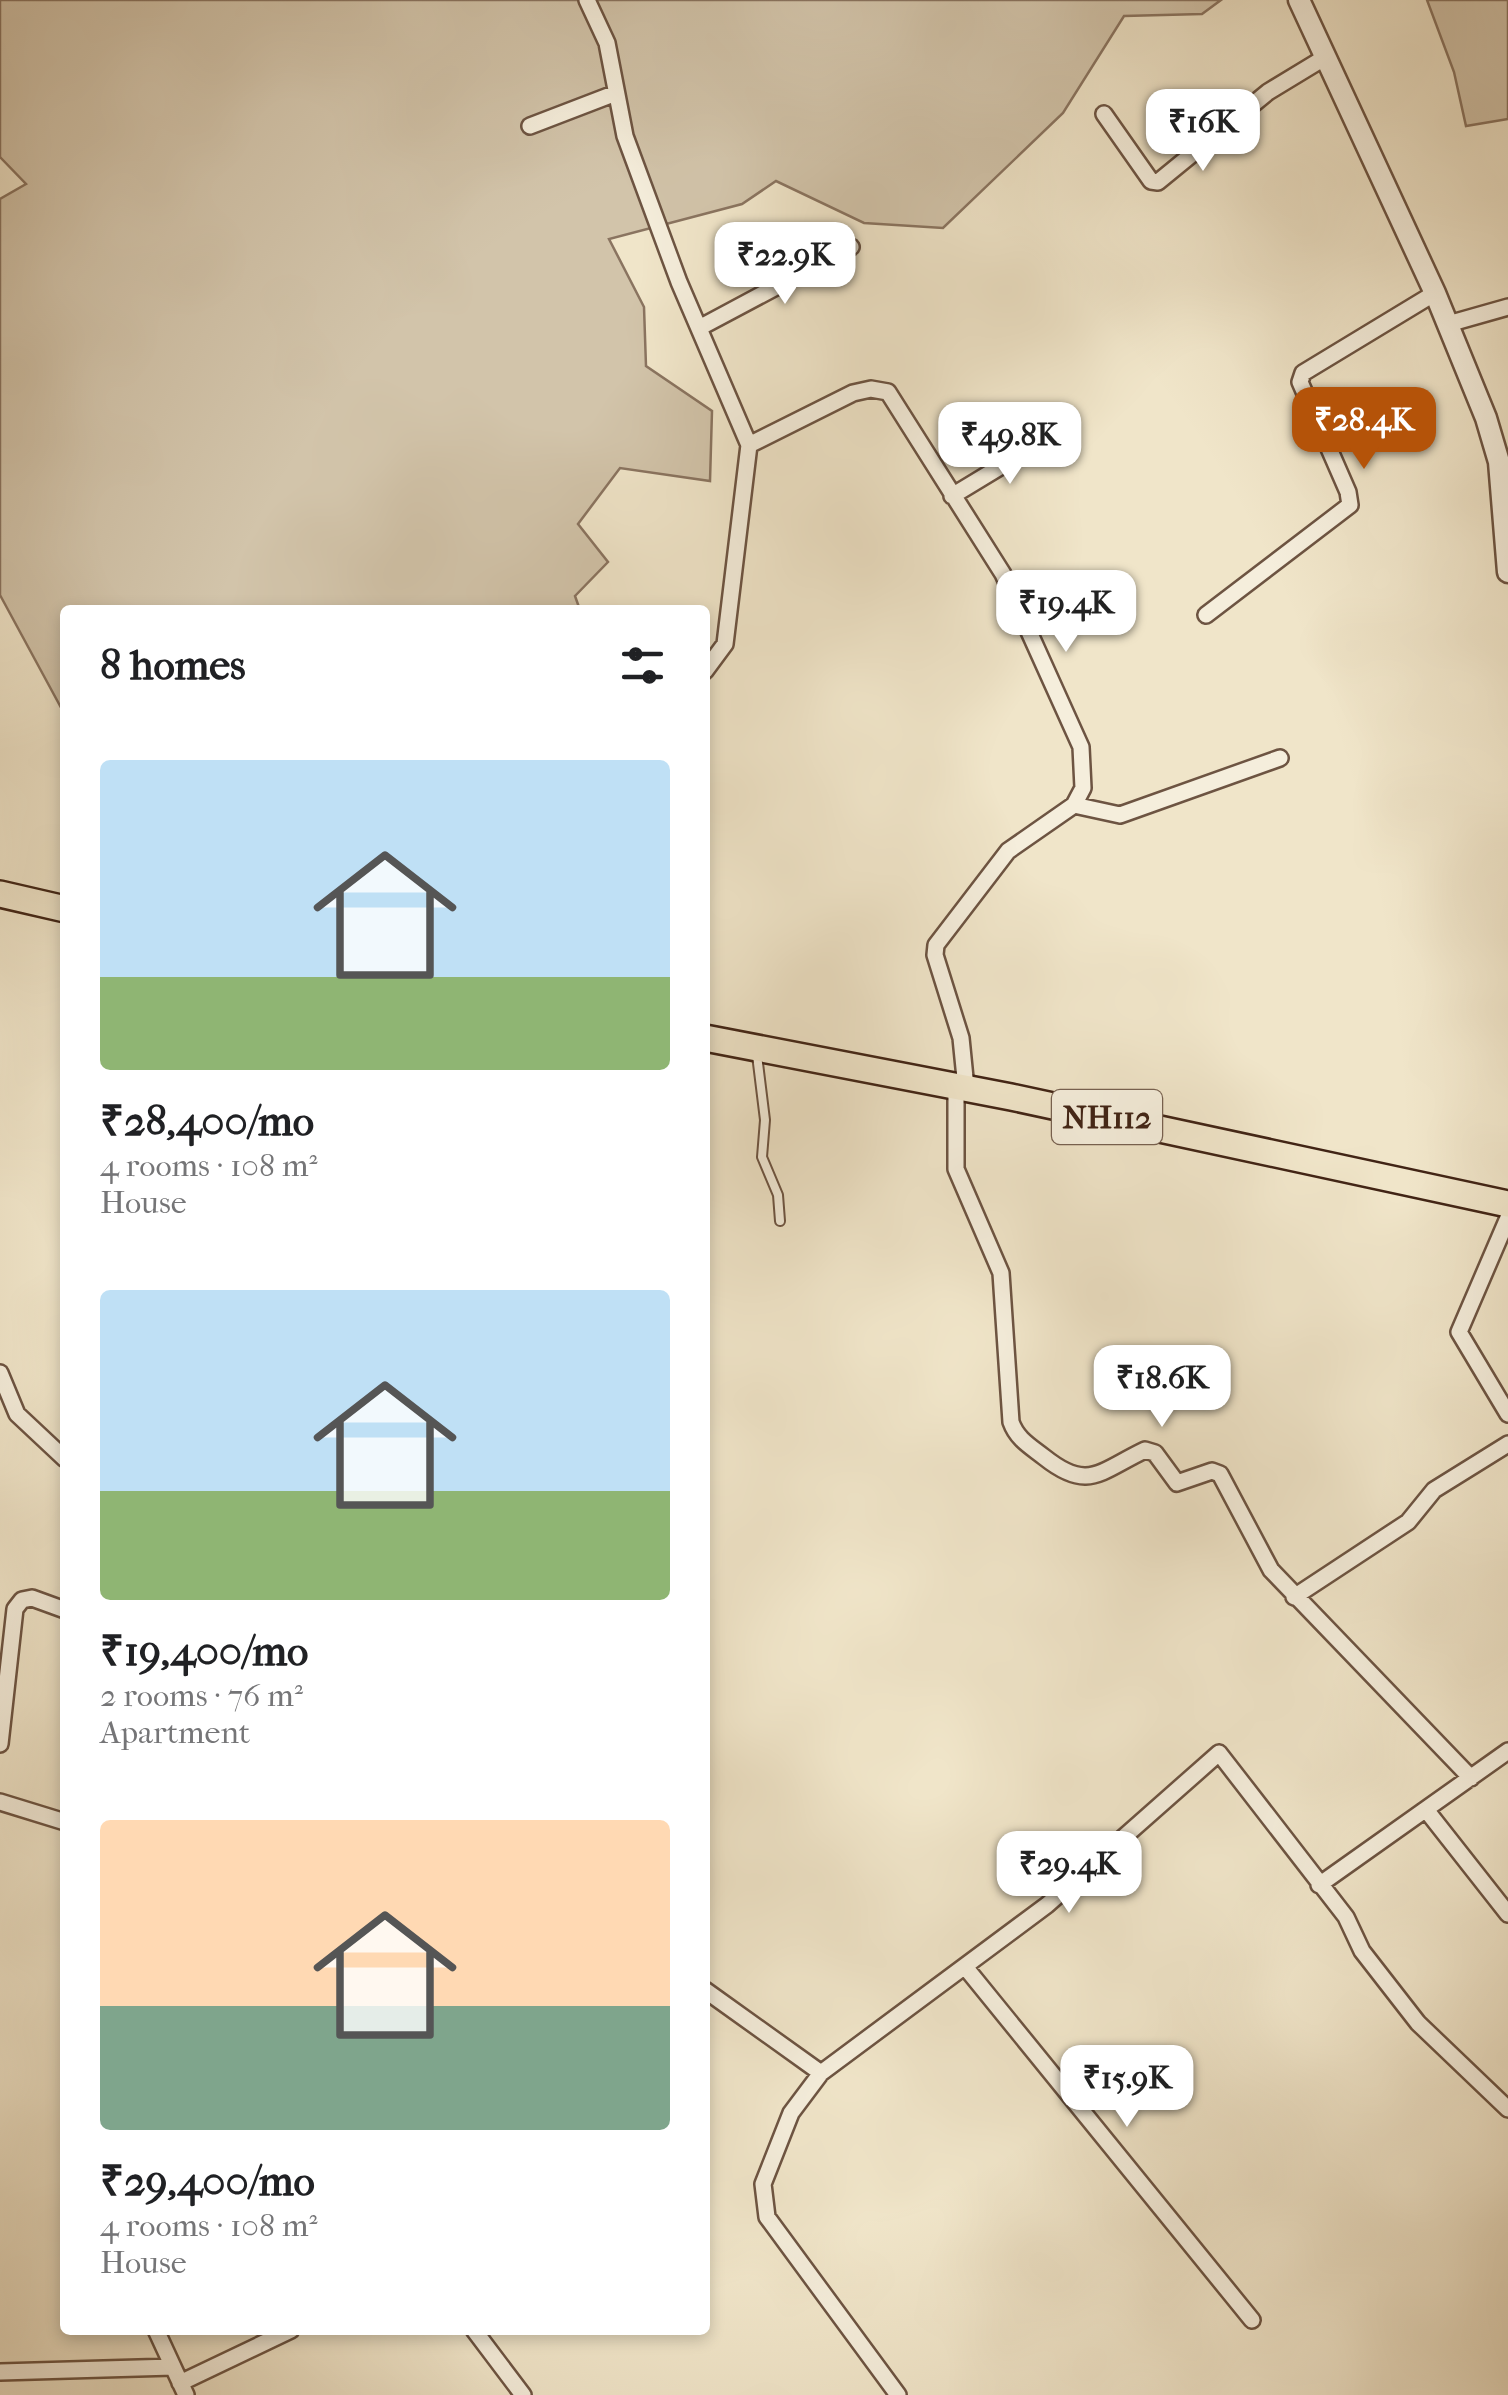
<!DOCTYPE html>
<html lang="en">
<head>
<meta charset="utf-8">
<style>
  :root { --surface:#fff; --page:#f2f2f2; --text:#202124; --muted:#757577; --accent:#b45309 }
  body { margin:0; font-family:"IM FELL French Canon",serif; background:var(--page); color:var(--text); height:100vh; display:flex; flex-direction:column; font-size:38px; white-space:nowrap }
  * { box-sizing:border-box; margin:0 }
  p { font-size:32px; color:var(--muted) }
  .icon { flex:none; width:55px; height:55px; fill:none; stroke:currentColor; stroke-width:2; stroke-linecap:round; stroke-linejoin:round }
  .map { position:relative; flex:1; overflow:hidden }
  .panel { position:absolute; left:60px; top:605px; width:650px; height:1730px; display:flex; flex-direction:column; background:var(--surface); border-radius:10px; box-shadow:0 5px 15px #0003 }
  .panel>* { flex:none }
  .price { position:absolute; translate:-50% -85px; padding:0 22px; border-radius:20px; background:#fff; color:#222; font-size:32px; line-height:65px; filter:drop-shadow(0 2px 5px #0008) }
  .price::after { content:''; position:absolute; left:50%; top:60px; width:30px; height:22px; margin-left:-15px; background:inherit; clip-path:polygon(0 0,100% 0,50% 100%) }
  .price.current { background:var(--accent); color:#fff }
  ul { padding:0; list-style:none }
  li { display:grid; align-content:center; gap:20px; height:530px; padding:0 40px }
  li span { display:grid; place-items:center; height:310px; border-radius:10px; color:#555 }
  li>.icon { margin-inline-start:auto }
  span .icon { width:180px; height:180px; fill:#fffc; stroke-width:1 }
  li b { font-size:42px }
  h2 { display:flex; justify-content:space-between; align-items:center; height:120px; padding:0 40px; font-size:42px }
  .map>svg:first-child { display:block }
  .green { fill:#d2c4aa; stroke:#8a7460; stroke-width:2.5 }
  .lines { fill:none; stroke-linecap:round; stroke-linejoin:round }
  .service-casing { stroke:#6d5442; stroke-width:12 }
  .minor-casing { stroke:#6d5442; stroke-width:20 }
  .tertiary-casing { stroke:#6d5442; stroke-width:25 }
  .trunk-casing { stroke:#412415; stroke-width:30 }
  .service { stroke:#f5eedc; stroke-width:8 }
  .minor { stroke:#f5eedc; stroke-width:15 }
  .tertiary { stroke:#f5eedc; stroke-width:20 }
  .trunk { stroke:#f0e5c9; stroke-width:25 }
  .labels { text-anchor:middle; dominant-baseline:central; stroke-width:8; stroke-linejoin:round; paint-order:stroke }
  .shield { fill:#f5eedc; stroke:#776151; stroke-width:2.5 }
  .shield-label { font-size:32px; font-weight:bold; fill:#412415 }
</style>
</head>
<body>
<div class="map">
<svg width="1508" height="2395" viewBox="0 0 1508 2395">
  <rect width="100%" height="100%" fill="#f0e5c9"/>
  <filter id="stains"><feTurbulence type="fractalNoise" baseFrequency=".002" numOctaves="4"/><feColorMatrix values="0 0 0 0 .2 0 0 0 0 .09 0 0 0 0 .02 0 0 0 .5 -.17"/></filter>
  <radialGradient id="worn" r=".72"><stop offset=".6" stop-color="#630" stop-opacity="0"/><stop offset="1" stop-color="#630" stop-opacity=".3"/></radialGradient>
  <path class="green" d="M0 0H1221L1202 14 1124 16 1063 113 943 228 864 223 776 181 742 204 609 239 644 307 646 366 712 411 710 481 620 468 578 524 608 562 575 596 580 610H65V715L0 595V199L26 184 0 157Z
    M1427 0H1508V119L1466 126 1454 72Z"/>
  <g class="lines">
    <g class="service-casing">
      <path id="service" d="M757 1055 765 1120 762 1157 778 1195 780 1221"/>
    </g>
    <g class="minor-casing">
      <path id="minor" d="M587 0 607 43 625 136 679 282 749 445 725 644 705 671
        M1104 114 1151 181 1158 182 1268 92 1324 58
        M530 126 616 93
        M1448 324 1508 307
        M699 328 851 247
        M749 445 853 393 871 389 888 392 1003 574 1081 747 1083 788 1074 805 1008 851 936 945 935 955 961 1038 966 1088
        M952 496 1046 439
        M1206 615 1350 505 1348 492 1300 382 1303 373 1435 293
        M1074 805 1120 815 1280 758
        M956 1086V1169L1001 1273 1011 1422C1017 1439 1030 1446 1044 1457 1088 1492 1099 1472 1145 1450L1155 1453 1177 1483 1212 1471 1220 1474 1271 1570 1471 1778
        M1508 1218 1459 1332 1508 1414
        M0 1373 17 1414 65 1459
        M1294 1597 1408 1522 1434 1490 1508 1444
        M0 1744 15 1609 22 1600 32 1598 65 1610
        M0 1802 65 1822
        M1427 1811 1508 1914
        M1319 1885 1508 1751
        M966 1968 1252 2320
        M705 1990 821 2073
        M156 2330 186 2395
        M474 2330 523 2395
        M0 2372 173 2367
        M180 2383 291 2330
        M898 2395 767 2217 763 2184 791 2113 821 2073 1047 1905 1219 1753 1346 1917 1362 1951 1418 2023 1508 2109"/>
    </g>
    <g class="tertiary-casing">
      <path id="tertiary" d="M1299 0 1435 293 1486 418 1499 462 1508 572"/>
    </g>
    <g class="trunk-casing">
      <path id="trunk" d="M0 894 65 909
        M705 1038 1011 1097 1508 1204"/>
    </g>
    <use href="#service" class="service"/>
    <use href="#minor" class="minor"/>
    <use href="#tertiary" class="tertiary"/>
    <use href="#trunk" class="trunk"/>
  </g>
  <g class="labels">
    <rect class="shield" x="1052" y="1090" width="110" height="54" rx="8"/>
    <g class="shield-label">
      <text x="1107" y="1117">NH112</text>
    </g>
  </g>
  <rect width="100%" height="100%" filter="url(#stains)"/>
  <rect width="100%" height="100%" fill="url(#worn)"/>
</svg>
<b class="price" style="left:1203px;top:174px">₹16K</b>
<b class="price" style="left:785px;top:307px">₹22.9K</b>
<b class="price current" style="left:1364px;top:472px">₹28.4K</b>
<b class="price" style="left:1010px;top:487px">₹49.8K</b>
<b class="price" style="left:1066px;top:655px">₹19.4K</b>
<b class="price" style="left:1162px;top:1430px">₹18.6K</b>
<b class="price" style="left:1069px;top:1916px">₹29.4K</b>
<b class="price" style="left:1127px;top:2130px">₹15.9K</b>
<section class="panel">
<h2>8 homes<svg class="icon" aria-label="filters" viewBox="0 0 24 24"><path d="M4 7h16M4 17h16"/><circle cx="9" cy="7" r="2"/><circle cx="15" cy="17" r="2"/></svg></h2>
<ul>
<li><span style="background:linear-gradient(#bfe0f5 70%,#8fb573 0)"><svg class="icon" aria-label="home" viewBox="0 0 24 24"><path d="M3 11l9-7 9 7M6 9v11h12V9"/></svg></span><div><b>₹28,400/mo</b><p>4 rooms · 108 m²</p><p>House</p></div></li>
<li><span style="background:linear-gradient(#bfe0f5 65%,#8fb573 0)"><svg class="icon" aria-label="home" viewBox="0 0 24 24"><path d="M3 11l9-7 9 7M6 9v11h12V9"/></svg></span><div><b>₹19,400/mo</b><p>2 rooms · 76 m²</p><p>Apartment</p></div></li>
<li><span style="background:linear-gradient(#ffd9b3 60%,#7fa58c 0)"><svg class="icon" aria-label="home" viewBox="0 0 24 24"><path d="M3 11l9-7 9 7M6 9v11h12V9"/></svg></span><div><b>₹29,400/mo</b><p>4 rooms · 108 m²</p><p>House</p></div></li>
</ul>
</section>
</div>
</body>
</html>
